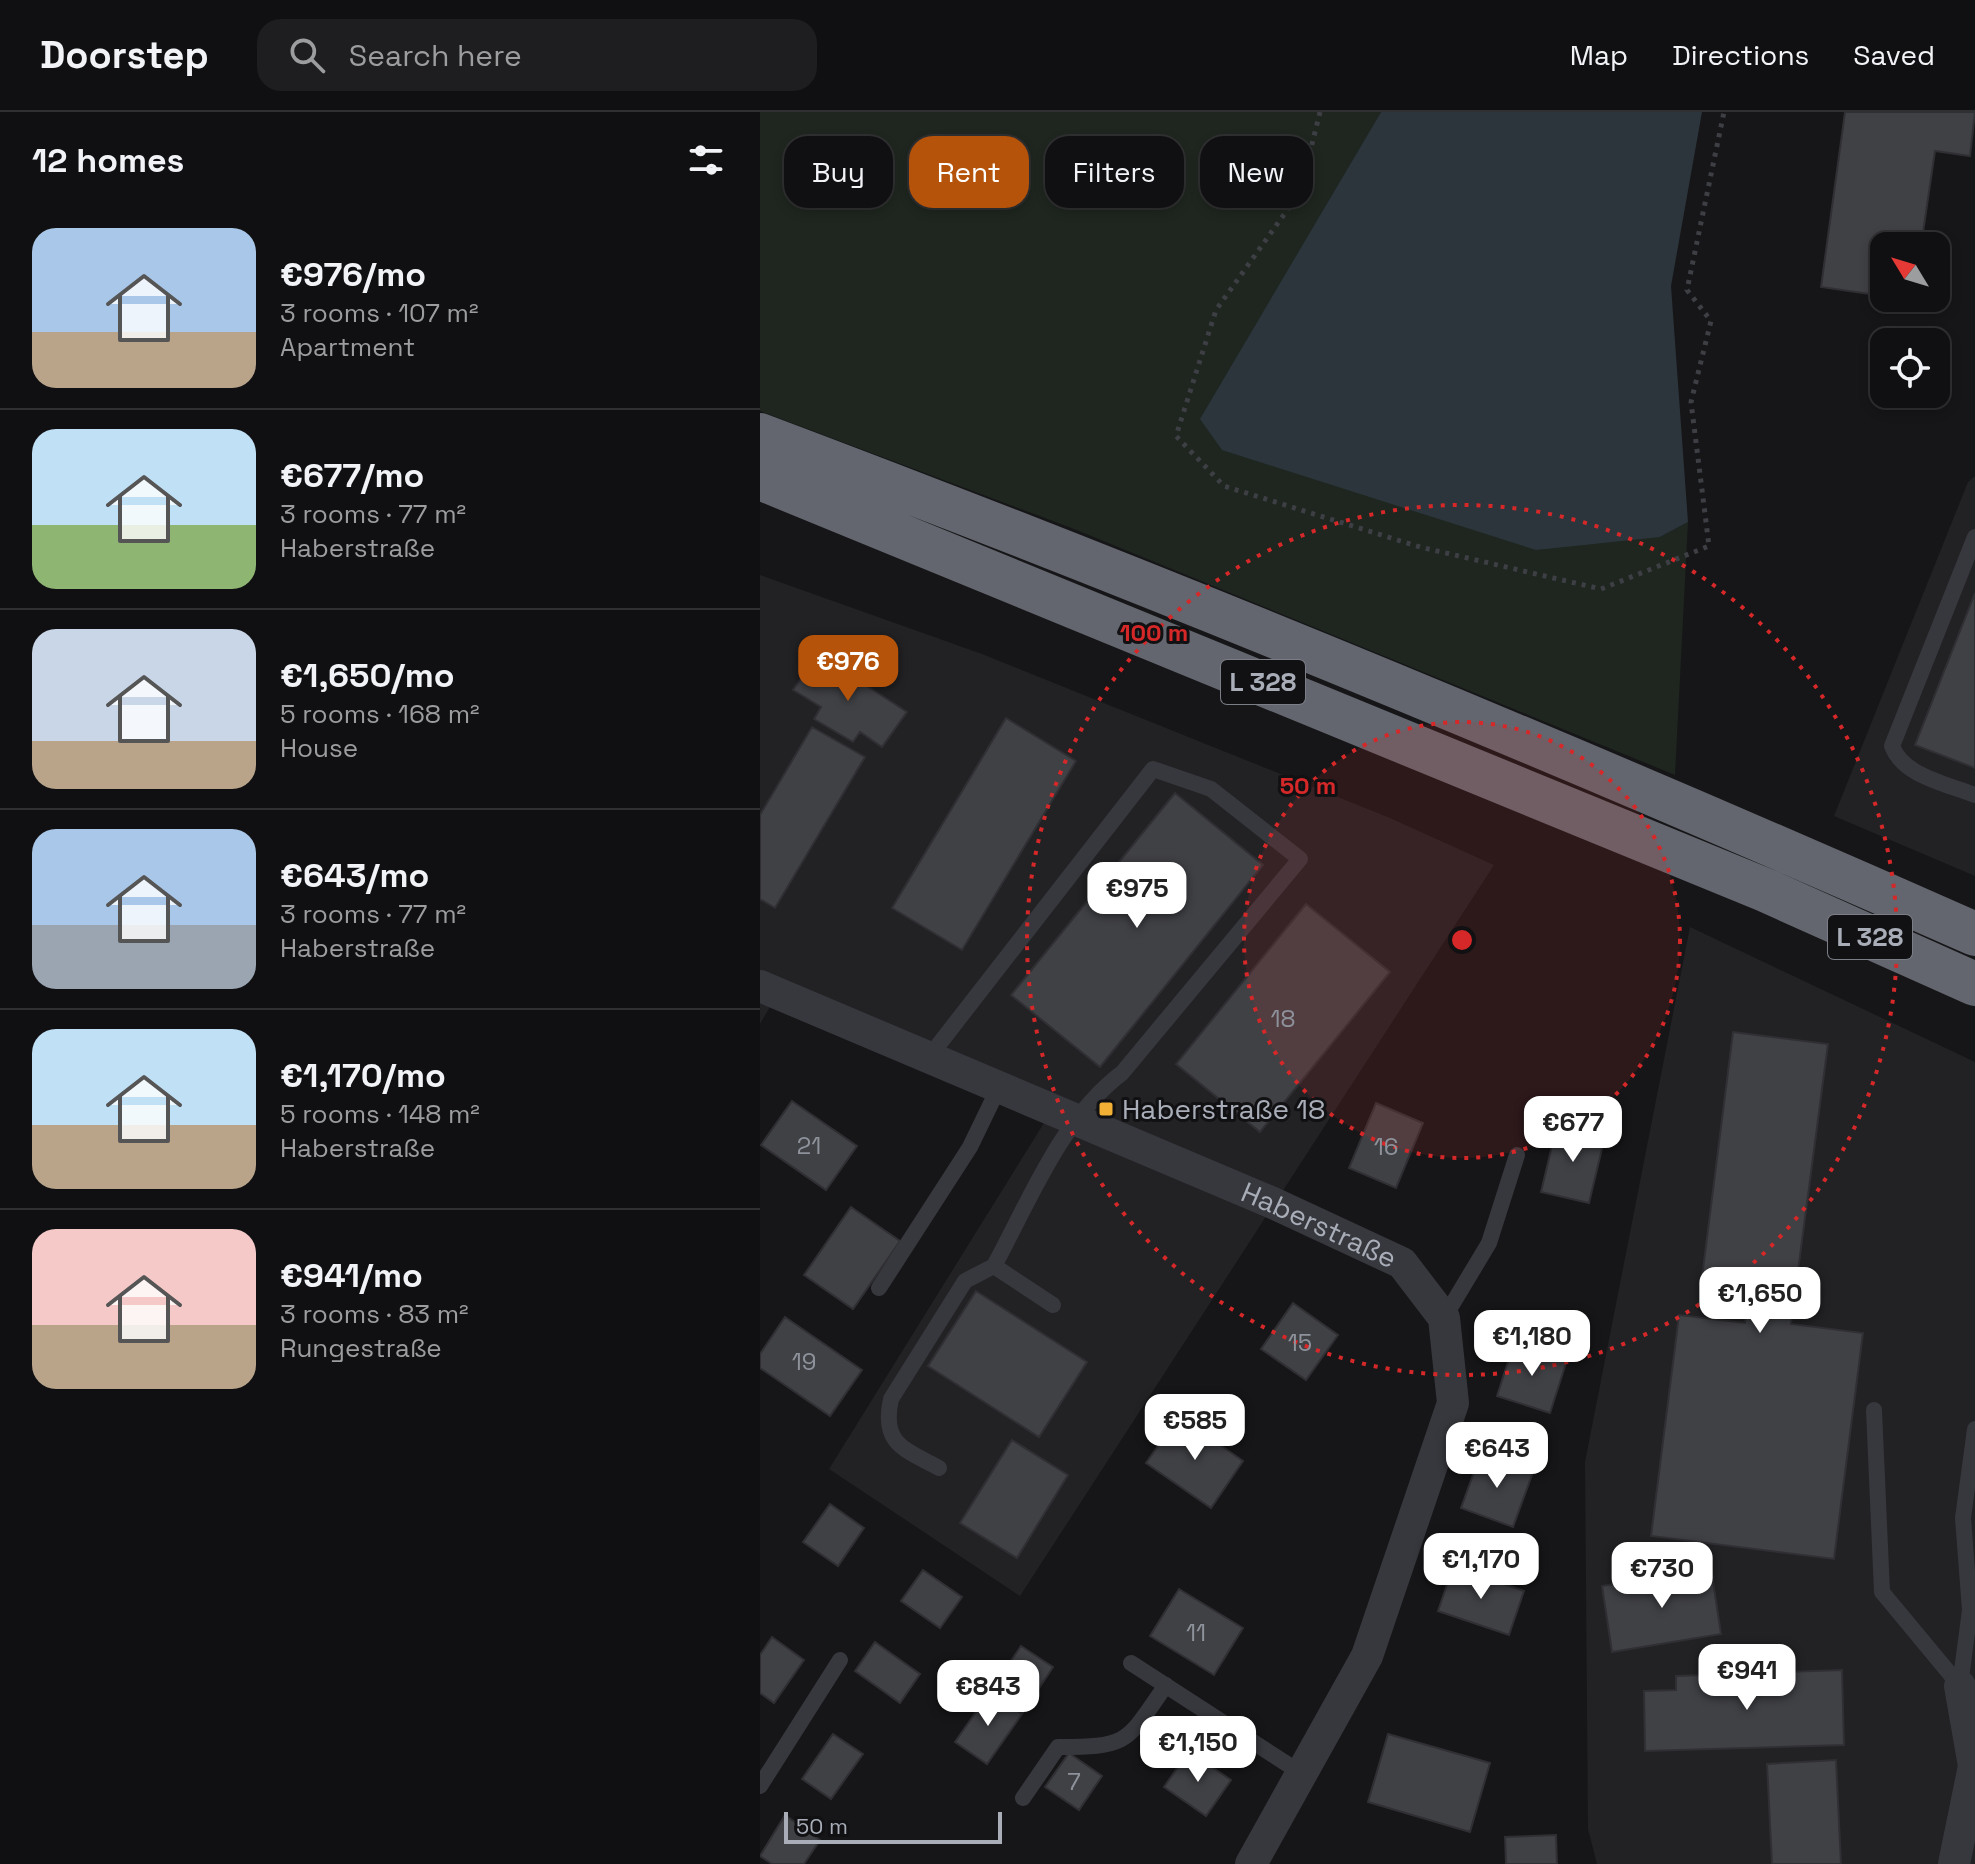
<!DOCTYPE html>
<html lang="en">
<head>
<meta charset="utf-8">
<style>
  :root { --surface:#101012; --page:#1e1e20; --text:#f1f3f6; --muted:#9c9d9f; --line:#303032; --accent:#b45309 }
  body { margin:0; font-family:"Space Grotesk",sans-serif; background:var(--page); color:var(--text); height:100vh; display:flex; flex-direction:column; font-size:30px; white-space:nowrap }
  * { box-sizing:border-box; margin:0 }
  p { font-size:26px; color:var(--muted) }
  .icon { flex:none; width:44px; height:44px; fill:none; stroke:currentColor; stroke-width:2; stroke-linecap:round; stroke-linejoin:round }
  .map { position:relative; flex:1; overflow:hidden }
  .drawer { display:flex; flex-direction:column; background:var(--surface); width:760px }
  .drawer>* { flex:none }
  .guide { position:absolute; left:24px; top:24px; width:760px; height:72px; display:flex; gap:16px }
  .needle { width:52px; rotate:308deg }
  .fabs { position:absolute; left:1110px; top:120px; display:grid; gap:16px }
  .fabs a { display:grid; place-items:center; width:80px; height:80px; border-radius:16px; background:var(--surface); box-shadow:0 4px 12px #0003,0 0 0 2px var(--line); font-size:40px }
  .scale { position:absolute; left:24px; bottom:20px; width:218px; box-sizing:border-box; padding-left:8px; border:4px solid #a8adb8; border-top:0; font-size:22px; line-height:28px; white-space:nowrap; color:#a8adb8; -webkit-text-stroke:6px #111113; paint-order:stroke }
  .price { position:absolute; translate:-50% -68px; padding:0 18px; border-radius:16px; background:#fff; color:#222; font-size:26px; line-height:52px; filter:drop-shadow(0 2px 4px #0008) }
  .price::after { content:''; position:absolute; left:50%; top:48px; width:24px; height:18px; margin-left:-12px; background:inherit; clip-path:polygon(0 0,100% 0,50% 100%) }
  .price.selected { background:var(--accent); color:#fff }
  ul { padding:0; list-style:none }
  li { display:flex; align-items:center; gap:24px; height:200px; padding:0 32px }
  li+li { border-top:2px solid var(--line) }
  li span { display:grid; place-items:center; flex:none; width:224px; height:160px; border-radius:24px; color:#555 }
  li>.icon { margin-inline-start:auto }
  span .icon { width:96px; height:96px; fill:#fffc; stroke-width:1 }
  li b { font-size:34px }
  h2 { display:flex; justify-content:space-between; align-items:center; height:96px; padding:0 32px; font-size:34px }
  .pill { padding:0 28px; border-radius:24px; background:var(--surface); box-shadow:0 4px 12px #0003,0 0 0 2px var(--line); font-size:28px; line-height:72px }
  .pill.selected { background:var(--accent); color:#fff }
  header { display:flex; align-items:center; gap:48px; box-sizing:border-box; height:112px; padding:0 40px; background:var(--surface); border-bottom:2px solid var(--line) }
  header strong { font-size:38px }
  nav { display:flex; gap:44px; margin-inline-start:auto; font-size:28px }
  .search { width:560px; height:72px; background:var(--page); display:flex; align-items:center; gap:20px; box-sizing:border-box; padding:0 28px; border-radius:24px; color:var(--muted); font-size:30px }
  main { display:flex; flex:1; min-height:0 }
  .map>svg:first-child { display:block }
  .built { fill:#222225 }
  .green { fill:#1e261f }
  .water { fill:#2c353c }
  .building { fill:#404145; stroke:#303034; stroke-width:2 }
  .lines { fill:none; stroke-linecap:round; stroke-linejoin:round }
  .path { stroke:#3d3f44; stroke-width:5; stroke-dasharray:4 6; stroke-linecap:butt }
  .lane { stroke:#37383d; stroke-width:16 }
  .street { stroke:#37383d; stroke-width:32 }
  .highway { stroke:#63666e; stroke-width:44 }
  .ring { fill:none; stroke:#d62828; stroke-width:4; stroke-dasharray:4 8 }
  .poi-dot { fill:#f2b134; stroke:#111113; stroke-width:3 }
  .labels { text-anchor:middle; dominant-baseline:central; stroke-width:6; stroke-linejoin:round; paint-order:stroke }
  .number-label { font-size:24px; fill:#8e929b }
  .shield { fill:#111113; stroke:#7b7e86; stroke-width:2 }
  .shield-label { font-size:26px; font-weight:bold; fill:#a8adb8 }
  .poi-label { font-size:28px; fill:#a8adb8; stroke:#111113; text-anchor:start }
  .street-label { font-size:28px; fill:#a8adb8; stroke:#111113 }
  .centre { fill:#d62828; stroke:#111113; stroke-width:4 }
  .ring-label { font-size:24px; text-anchor:middle; font-weight:bold; fill:#d62828; stroke:#111113; stroke-width:6; stroke-linejoin:round; paint-order:stroke }
</style>
</head>
<body>
<header>
<strong>Doorstep</strong>
<div class="search"><svg class="icon" aria-label="search" viewBox="0 0 24 24"><circle cx="10" cy="10" r="6"/><path d="M15 15l6 6"/></svg>Search here</div>
<nav><a>Map</a><a>Directions</a><a>Saved</a></nav>
</header>
<main>
<section class="drawer">
<h2>12 homes<svg class="icon" aria-label="filters" viewBox="0 0 24 24"><path d="M4 7h16M4 17h16"/><circle cx="9" cy="7" r="2"/><circle cx="15" cy="17" r="2"/></svg></h2>
<ul>
<li><span style="background:linear-gradient(#a9c7e8 65%,#b9a48a 0)"><svg class="icon" aria-label="home" viewBox="0 0 24 24"><path d="M3 11l9-7 9 7M6 9v11h12V9"/></svg></span><div><b>€976/mo</b><p>3 rooms · 107 m²</p><p>Apartment</p></div></li>
<li><span style="background:linear-gradient(#bfe0f5 60%,#8fb573 0)"><svg class="icon" aria-label="home" viewBox="0 0 24 24"><path d="M3 11l9-7 9 7M6 9v11h12V9"/></svg></span><div><b>€677/mo</b><p>3 rooms · 77 m²</p><p>Haberstraße</p></div></li>
<li><span style="background:linear-gradient(#c9d6e8 70%,#b9a48a 0)"><svg class="icon" aria-label="home" viewBox="0 0 24 24"><path d="M3 11l9-7 9 7M6 9v11h12V9"/></svg></span><div><b>€1,650/mo</b><p>5 rooms · 168 m²</p><p>House</p></div></li>
<li><span style="background:linear-gradient(#a9c7e8 60%,#9aa5b1 0)"><svg class="icon" aria-label="home" viewBox="0 0 24 24"><path d="M3 11l9-7 9 7M6 9v11h12V9"/></svg></span><div><b>€643/mo</b><p>3 rooms · 77 m²</p><p>Haberstraße</p></div></li>
<li><span style="background:linear-gradient(#bfe0f5 60%,#b9a48a 0)"><svg class="icon" aria-label="home" viewBox="0 0 24 24"><path d="M3 11l9-7 9 7M6 9v11h12V9"/></svg></span><div><b>€1,170/mo</b><p>5 rooms · 148 m²</p><p>Haberstraße</p></div></li>
<li><span style="background:linear-gradient(#f6c9c9 60%,#b9a48a 0)"><svg class="icon" aria-label="home" viewBox="0 0 24 24"><path d="M3 11l9-7 9 7M6 9v11h12V9"/></svg></span><div><b>€941/mo</b><p>3 rooms · 83 m²</p><p>Rungestraße</p></div></li>
</ul>
</section>
<div class="map">
<svg width="1215" height="1752" viewBox="0 0 1215 1752">
  <rect width="100%" height="100%" fill="#161618"/>
  <path class="built" d="M1215 364V764L1074 704 1208 370Z
    M0 463 222 542 630 706 734 753 260 1484 69 1357 292 998 18 881 0 912Z
    M930 815 1215 950V1752H837L828 1717 825 1350Z"/>
  <path class="green" d="M0 0H621L441 308 900 425 928 410 915 663 314 417 0 299Z"/>
  <path class="water" d="M621 0H942L911 174 928 410 900 425 776 438 462 338 440 307Z"/>
  <path class="building" d="M1085 0H1215L1210 44 1175 39 1161 134H1124V184L1061 175Z
    M1215 481V656L1155 633Z
    M58 542 147 600 122 635 100 620 93 630 54 607 61 595 33 578Z
    M246 606 316 649 202 838 132 796Z
    M52 615 105 645 15 796 0 787V703Z
    M415 681 503 753 340 955 251 883Z
    M546 792 630 860 500 1020 416 952Z
    M973 920 1068 932 1031 1212 1103 1221 1074 1447 891 1424 919 1203 985 1211 988 1187 940 1181Z
    M32 989 97 1034 66 1078 1 1033Z
    M616 991 663 1011 636 1076 589 1056Z
    M797 1013 845 1024 829 1091 781 1080Z
    M91 1095 140 1129 93 1197 44 1163Z
    M216 1179 327 1250 279 1325 168 1254Z
    M533 1191 578 1223 546 1268 501 1237Z
    M25 1205 102 1258 70 1304 0 1256V1242Z
    M754 1231 807 1248 790 1301 737 1284Z
    M419 1304 483 1349 451 1396 386 1351Z
    M252 1328 308 1363 257 1446 200 1411Z
    M721 1341 773 1360 753 1415 701 1396Z
    M70 1392 104 1416 78 1454 43 1430Z
    M693 1455 764 1479 749 1523 678 1499Z
    M951 1456 961 1522 852 1540 842 1474Z
    M163 1458 202 1485 180 1516 141 1489Z
    M419 1477 483 1516 454 1563 390 1524Z
    M12 1525 44 1548 14 1591 0 1581V1543Z
    M115 1530 160 1562 140 1591 95 1559Z
    M261 1534 293 1555 262 1602 230 1580Z
    M1082 1558 1084 1633 885 1639 884 1579 916 1578V1564Z
    M230 1580 262 1602 227 1652 195 1630Z
    M73 1622 103 1642 71 1687 42 1667Z
    M628 1622 730 1651 710 1720 608 1690Z
    M429 1639 471 1668 446 1704 404 1675Z
    M309 1641 342 1664 319 1698 285 1675Z
    M1076 1648 1081 1752H1012L1007 1652Z
    M25 1703 60 1728 44 1752H12L0 1744Z
    M796 1723 797 1752H746L745 1725Z"/>
  <g class="lines">
    <path class="path" d="M560 0 540 80 456 198 416 324 464 374 660 435 841 477 949 434 931 290 951 209 927 178 964 0"/>
    <path class="lane" d="M1215 425 1132 634C1143 664 1187 672 1215 683
      M169 945 393 657 451 677 540 747 362 961C301 1007 270 1088 234 1154L293 1193
      M119 1176 210 1035 239 975
      M684 1206 729 1131 757 1043
      M1114 1298 1122 1480 1200 1574
      M179 1356C144 1337 121 1332 131 1287L205 1169 234 1154
      M371 1551 541 1661
      M1200 1574 1210 1498 1203 1406 1215 1317
      M0 1674 80 1548
      M263 1686 298 1635C369 1635 366 1631 406 1573"/>
    <g class="street">
      <path id="s1" d="M0 874 513 1091 642 1151 684 1206 693 1291 607 1544 491 1752"/>
      <path d="M1194 1752 1214 1654 1200 1574"/>
    </g>
    <path class="highway" d="M0 323C410 477 815 645 1215 822
      M0 366 1005 778 1215 872"/>
  </g>
  <circle cx="702" cy="828" r="218" fill="#d62828" fill-opacity=".12"/>
  <g class="ring">
    <circle cx="702" cy="828" r="218"/>
    <circle cx="702" cy="828" r="435"/>
  </g>
  <rect class="poi-dot" x="338" y="989" width="16" height="16" rx="4"/>
  <g class="labels">
    <g class="number-label">
      <text x="523" y="906">18</text>
      <text x="49" y="1033">21</text>
      <text x="626" y="1034">16</text>
      <text x="540" y="1230">15</text>
      <text x="44" y="1249">19</text>
      <text x="436" y="1520">11</text>
      <text x="314" y="1669">7</text>
    </g>
    <g class="shield">
      <rect x="461" y="548" width="84" height="44" rx="6"/>
      <rect x="1068" y="803" width="84" height="44" rx="6"/>
    </g>
    <g class="shield-label">
      <text x="503" y="570">L 328</text>
      <text x="1110" y="825">L 328</text>
    </g>
    <g class="poi-label">
      <text x="362" y="997">Haberstraße 18</text>
    </g>
    <g class="street-label">
      <text stroke="none"><textPath href="#s1" startOffset="608">Haberstraße</textPath></text>
    </g>
  </g>
  <circle cx="702" cy="828" r="12" class="centre"/>
  <g class="ring-label">
    <text x="394" y="529">100 m</text>
    <text x="548" y="682">50 m</text>
  </g>
</svg>
<div class="fabs">
<a><svg class="needle" viewBox="-14 -14 28 28"><path d="M0-13l5 13h-10z" fill="#e53935"/><path d="M0 13l5-13h-10z" fill="#9c9d9f"/></svg></a>
<a><svg class="icon" aria-label="locate" viewBox="0 0 24 24"><circle cx="12" cy="12" r="6"/><path d="M12 2v4M12 18v4M2 12h4M18 12h4"/></svg></a>
</div>
<div class="scale">50 m</div>
<b class="price selected" style="left:88px;top:591px">€976</b>
<b class="price" style="left:377px;top:818px">€975</b>
<b class="price" style="left:813px;top:1052px">€677</b>
<b class="price" style="left:1000px;top:1223px">€1,650</b>
<b class="price" style="left:772px;top:1266px">€1,180</b>
<b class="price" style="left:435px;top:1350px">€585</b>
<b class="price" style="left:737px;top:1378px">€643</b>
<b class="price" style="left:721px;top:1489px">€1,170</b>
<b class="price" style="left:902px;top:1498px">€730</b>
<b class="price" style="left:987px;top:1600px">€941</b>
<b class="price" style="left:228px;top:1616px">€843</b>
<b class="price" style="left:438px;top:1672px">€1,150</b>
<div class="guide">
<a class="pill">Buy</a>
<a class="pill selected">Rent</a>
<a class="pill">Filters</a>
<a class="pill">New</a>
</div>
</div>
</main>
</body>
</html>
